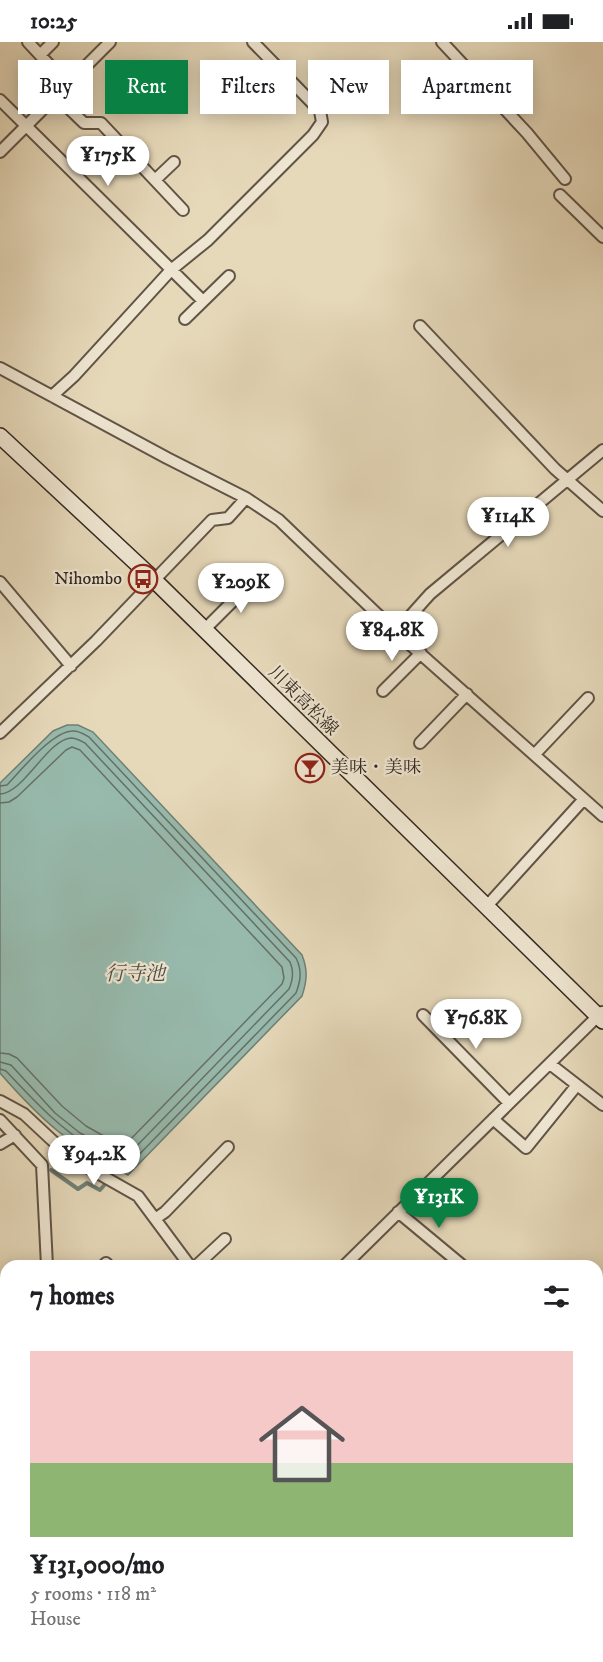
<!DOCTYPE html>
<html lang="en">
<head>
<meta charset="utf-8">
<style>
  :root { --surface:#fff; --page:#f2f2f2; --text:#202124; --muted:#757577; --accent:#0b8043 }
  body { margin:0; font-family:"IM FELL DW Pica","Noto Serif JP",serif; background:var(--page); color:var(--text); height:100vh; display:flex; flex-direction:column; font-size:22px; white-space:nowrap }
  * { box-sizing:border-box; margin:0 }
  p { font-size:20px; color:var(--muted) }
  .icon { flex:none; width:33px; height:33px; fill:none; stroke:currentColor; stroke-width:2; stroke-linecap:round; stroke-linejoin:round }
  .map { position:relative; flex:1; overflow:hidden }
  .sheet { position:absolute; left:0px; top:1218px; width:603px; height:402px; display:flex; flex-direction:column; background:var(--surface); border-radius:18px 18px 0 0; box-shadow:0 3px 15px #0003 }
  .sheet>* { flex:none }
  .guide { position:absolute; left:18px; top:18px; width:567px; height:54px; display:flex; gap:12px }
  .price { position:absolute; translate:-50% -51px; padding:0 14px; border-radius:21px; background:#fff; color:#222; font-size:20px; line-height:39px; filter:drop-shadow(0 2px 3px #0008) }
  .price::after { content:''; position:absolute; left:50%; top:36px; width:18px; height:14px; margin-left:-9px; background:inherit; clip-path:polygon(0 0,100% 0,50% 100%) }
  .price.on { background:var(--accent); color:#fff }
  ul { padding:0; list-style:none }
  li { display:grid; align-content:center; gap:12px; height:318px; padding:0 30px }
  li span { display:grid; place-items:center; height:186px; border-radius:0px; color:#555 }
  li>.icon { margin-inline-start:auto }
  span .icon { width:108px; height:108px; fill:#fffc; stroke-width:1 }
  li b { font-size:26px }
  h2 { display:flex; justify-content:space-between; align-items:center; height:72px; padding:0 30px; font-size:26px }
  .chip { padding:0 21px; border-radius:0px; background:var(--surface); box-shadow:0 3px 15px #0003; font-size:21px; line-height:54px }
  .chip.on { background:var(--accent); color:#fff }
  .status { display:flex; justify-content:space-between; align-items:center; height:42px; padding:0 30px; background:var(--surface); direction:ltr }
  .status svg { height:16px; fill:currentColor }
  .map>svg:first-child { display:block }
  .water { fill:#97baad; stroke:#6f8075; stroke-width:1.5 }
  .lines { fill:none; stroke-linecap:round; stroke-linejoin:round }
  .shore { stroke:#657167; stroke-width:1.5 }
  .stream { stroke:#6f8075; stroke-width:4 }
  .minor-casing { stroke:#605447; stroke-width:14 }
  .tertiary-casing { stroke:#605447; stroke-width:16 }
  .secondary-casing { stroke:#332821; stroke-width:18 }
  .minor { stroke:#efe6d2; stroke-width:10 }
  .tertiary { stroke:#efe6d2; stroke-width:14 }
  .secondary { stroke:#efe6d2; stroke-width:15 }
  .labels { text-anchor:middle; dominant-baseline:central; stroke-width:4.5; stroke-linejoin:round; paint-order:stroke }
  .poi-label { font-size:18px; fill:#332821; stroke:#efe6d2; text-anchor:end }
  .street-label { font-size:18px; fill:#332821; stroke:#efe6d2 }
  .water-label { font-size:20px; font-style:italic; fill:#4c4c44; stroke:#efe6d2 }
</style>
</head>
<body>
<div class="status"><b>10:25</b><svg viewBox="0 0 49 12"><path d="M0 12V9h3v3zM5 12V6h3v6zM10 12V3h3v9zM15 12V0h3v12zM26 1h20v11H26zM47 4h2v5h-2z"/></svg></div>
<div class="map">
<svg width="603" height="1620" viewBox="0 0 603 1620">
  <rect width="100%" height="100%" fill="#e6d9ba"/>
  <filter id="stains"><feTurbulence type="fractalNoise" baseFrequency=".00333" numOctaves="4"/><feColorMatrix values="0 0 0 0 .2 0 0 0 0 .09 0 0 0 0 .02 0 0 0 .5 -.17"/></filter>
  <radialGradient id="worn" r=".72"><stop offset=".6" stop-color="#630" stop-opacity="0"/><stop offset="1" stop-color="#630" stop-opacity=".3"/></radialGradient>
  <path class="water" d="M67 683H78L93 690 302 913C308 928 307 939 302 954L128 1133C70 1104 42 1079 0 1031V741L53 689Z"/>
  <g class="lines">
    <path class="shore" d="M0 744 7 743C21 728 52 690 72 689 78 688 84 692 89 695L296 916C302 928 301 938 296 951L127 1125C117 1122 107 1116 98 1110 60 1087 36 1061 6 1029L0 1027
      M0 752C24 751 47 698 71 696 76 696 81 699 85 701L290 920C294 929 293 938 289 947L125 1116 80 1091 55 1071 11 1023 0 1020
      M0 761 9 760 17 755 66 708 72 705 80 708 282 925 284 936 282 942 123 1105 86 1084 62 1064 17 1016 9 1012 0 1011"/>
    <path class="stream" d="M51 1128 78 1147 87 1141 100 1148 106 1141"/>
    <g class="minor-casing">
      <path id="minor" d="M28 0 67 42
        M442 0 527 91 565 137
        M40 13 53 0
        M55 53 84 81H101L183 168
        M0 58 203 259
        M0 110 110 0
        M155 138 174 120
        M560 153 603 195
        M185 277 229 234
        M420 284 555 427 603 469
        M0 326 167 416 246 456 279 478 396 590 603 774
        M52 354 74 334 171 228 208 198 313 93 322 80 320 69 253 0
        M0 540 71 624
        M204 588 256 536
        M396 590 430 552 603 408
        M383 649 421 611
        M0 691 96 599 212 478 228 476 246 456
        M420 701 467 652
        M535 712 588 656
        M486 865 584 757
        M423 973 509 1061
        M550 1022 603 1063
        M0 1059 24 1072 54 1100 85 1124 138 1154 190 1224
        M493 1077 526 1106 577 1043
        M0 1078 42 1123 47 1224
        M0 1102 15 1093
        M398 1170 463 1224
        M155 1177 165 1170 228 1105
        M103 1224 106 1221 109 1224
        M196 1224 225 1197
        M344 1224 602 970
        M597 1280 600 1277
        M597 1338 603 1344
        M0 1381 6 1383
        M597 1403 603 1401
        M597 1527 603 1533
        M0 1611 6 1603
        M16 1614 24 1620
        M260 1614 266 1620
        M376 1614 381 1620
        M571 1614 577 1620
        M356 1620 363 1614
        M412 1620 417 1615"/>
    </g>
    <g class="tertiary-casing">
      <path id="tertiary" d="M597 1546 603 1540
        M520 1620 526 1614"/>
    </g>
    <g class="secondary-casing">
      <path id="secondary" d="M0 394 147 531 603 979"/>
    </g>
    <use href="#minor" class="minor"/>
    <use href="#tertiary" class="tertiary"/>
    <use href="#secondary" class="secondary"/>
  </g>
  <defs>
    <g id="bus-ring" transform="scale(1.5)"><circle r="9.5" fill="#efe6d2" stroke="#8f2418" stroke-width="1.5"/><path d="M-5-6H5V4H4V6H2V4H-2V6H-4V4H-5ZM-3.5-4V0h7V-4ZM-3.5 1.2v1.5H-2V1.2ZM2 1.2v1.5H3.5V1.2Z" fill="#8f2418"/></g>
    <g id="bar-ring" transform="scale(1.5)"><circle r="9.5" fill="#efe6d2" stroke="#8f2418" stroke-width="1.5"/><path d="M-6-5H6L.8 .8V4.5H3.5V6h-7V4.5H-.8V.8Z" fill="#8f2418"/></g>
  </defs>
  <g fill-rule="evenodd">
    <use href="#bus-ring" x="143" y="537"/>
    <use href="#bar-ring" x="310" y="726"/>
  </g>
  <g class="labels">
    <g class="poi-label">
      <text x="122" y="537">Nihombo</text>
      <text x="331" y="726" text-anchor="start">美味・美味</text>
    </g>
    <g class="street-label">
      <text transform="translate(303 659) rotate(45)">川東高松線</text>
    </g>
    <g class="water-label">
      <text x="135" y="932">行寺池</text>
    </g>
  </g>
  <rect width="100%" height="100%" filter="url(#stains)"/>
  <rect width="100%" height="100%" fill="url(#worn)"/>
</svg>
<b class="price" style="left:108px;top:145px">¥175K</b>
<b class="price" style="left:508px;top:506px">¥114K</b>
<b class="price" style="left:241px;top:572px">¥209K</b>
<b class="price" style="left:392px;top:620px">¥84.8K</b>
<b class="price" style="left:476px;top:1008px">¥76.8K</b>
<b class="price" style="left:94px;top:1144px">¥94.2K</b>
<b class="price on" style="left:439px;top:1187px">¥131K</b>
<div class="guide">
<a class="chip">Buy</a>
<a class="chip on">Rent</a>
<a class="chip">Filters</a>
<a class="chip">New</a>
<a class="chip">Apartment</a>
</div>
<section class="sheet">
<h2>7 homes<svg class="icon" aria-label="filters" viewBox="0 0 24 24"><path d="M4 7h16M4 17h16"/><circle cx="9" cy="7" r="2"/><circle cx="15" cy="17" r="2"/></svg></h2>
<ul>
<li><span style="background:linear-gradient(#f6c9c9 60%,#8fb573 0)"><svg class="icon" aria-label="home" viewBox="0 0 24 24"><path d="M3 11l9-7 9 7M6 9v11h12V9"/></svg></span><div><b>¥131,000/mo</b><p>5 rooms · 118 m²</p><p>House</p></div></li>
</ul>
</section>
</div>
</body>
</html>
